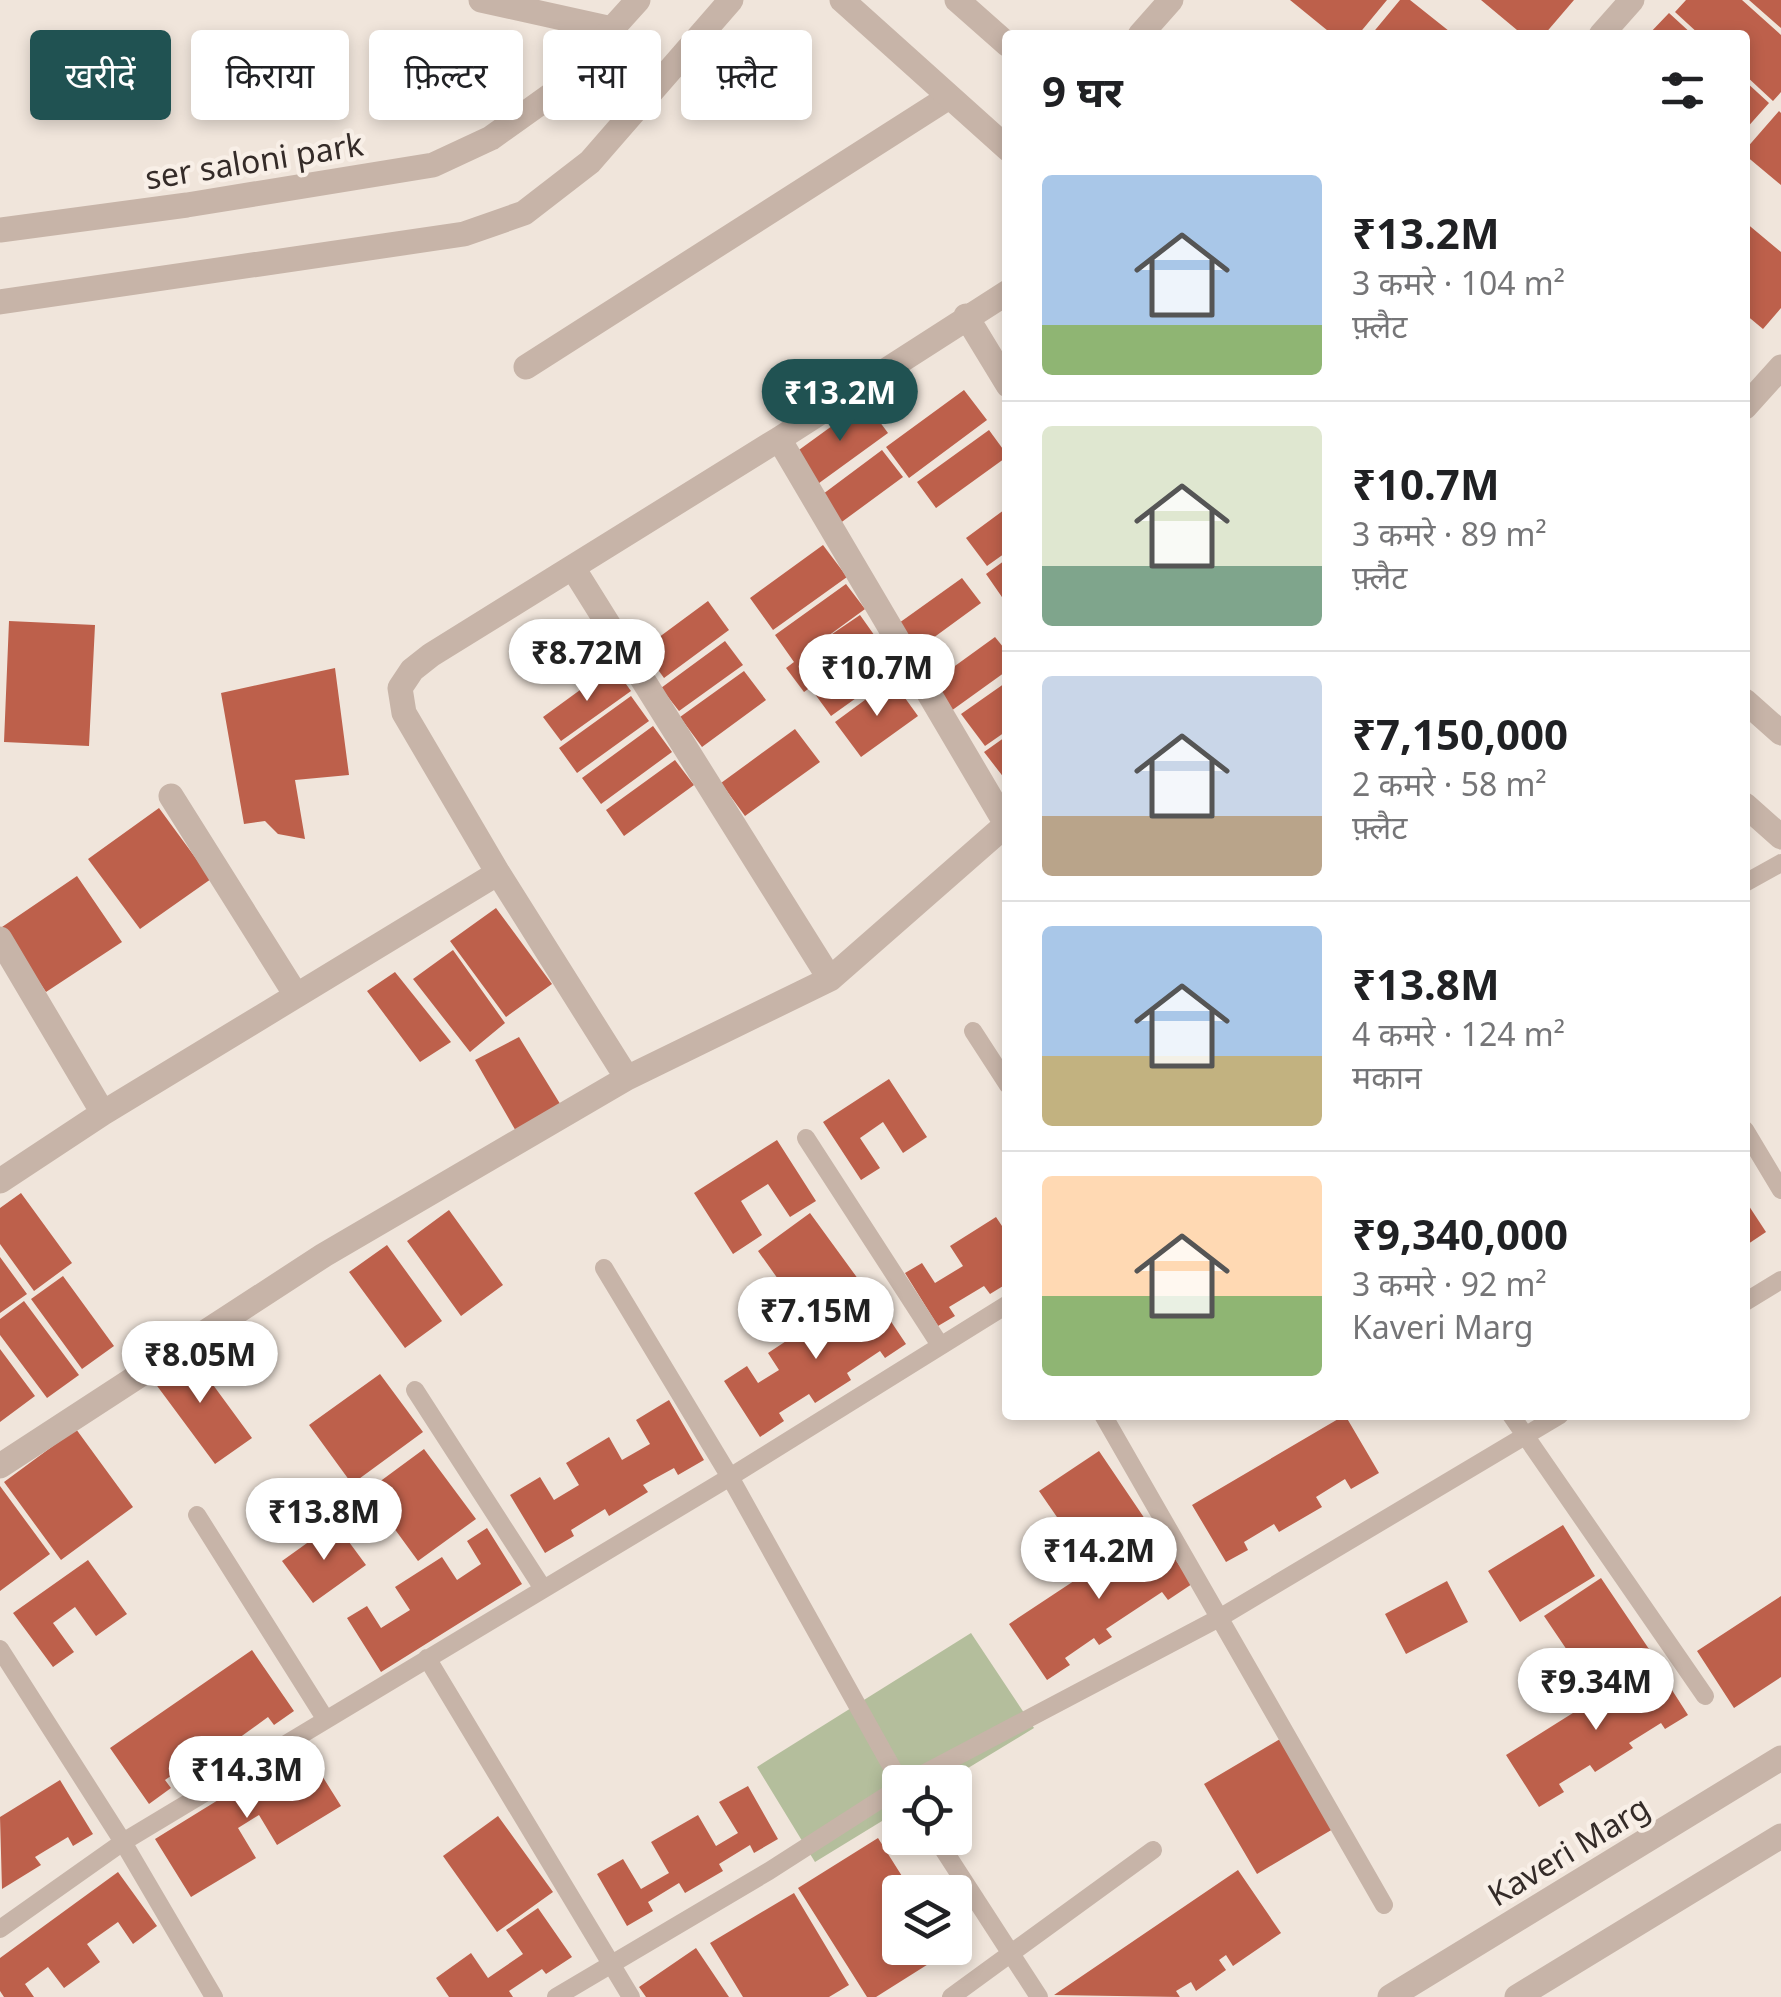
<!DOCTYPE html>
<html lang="hi">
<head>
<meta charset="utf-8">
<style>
  :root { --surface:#fff; --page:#f6f6f6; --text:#202124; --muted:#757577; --line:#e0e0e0; --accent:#205252 }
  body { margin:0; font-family:"Noto Sans","Noto Sans Devanagari",sans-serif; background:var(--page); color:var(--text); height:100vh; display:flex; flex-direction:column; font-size:38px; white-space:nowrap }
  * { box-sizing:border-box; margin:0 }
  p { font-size:32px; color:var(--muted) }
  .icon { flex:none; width:55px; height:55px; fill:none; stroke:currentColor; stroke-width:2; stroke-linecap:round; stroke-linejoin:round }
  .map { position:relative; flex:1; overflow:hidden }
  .sheet { position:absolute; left:1002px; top:30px; width:748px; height:1390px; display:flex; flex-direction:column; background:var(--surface); border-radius:10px; box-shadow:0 5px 15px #0003 }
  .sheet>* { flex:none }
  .guide { position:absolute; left:30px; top:30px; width:822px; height:90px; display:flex; gap:20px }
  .tools { position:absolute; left:882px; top:1765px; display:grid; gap:20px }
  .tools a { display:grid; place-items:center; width:90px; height:90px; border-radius:10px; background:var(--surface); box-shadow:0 5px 15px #0003; font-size:50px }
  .price { position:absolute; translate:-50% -85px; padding:0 22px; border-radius:35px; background:#fff; color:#222; font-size:32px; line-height:65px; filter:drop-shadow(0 2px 5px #0008) }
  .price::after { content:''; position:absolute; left:50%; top:60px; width:30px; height:22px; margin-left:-15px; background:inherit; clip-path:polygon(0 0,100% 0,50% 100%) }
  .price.on { background:var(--accent); color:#fff }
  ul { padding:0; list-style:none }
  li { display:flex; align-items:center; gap:30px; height:250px; padding:0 40px }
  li+li { border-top:2px solid var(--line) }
  li span { display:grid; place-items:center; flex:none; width:280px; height:200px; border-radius:10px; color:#555 }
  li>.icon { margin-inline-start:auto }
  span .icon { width:120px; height:120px; fill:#fffc; stroke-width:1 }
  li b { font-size:42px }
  h2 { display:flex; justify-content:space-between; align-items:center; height:120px; padding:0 40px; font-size:42px }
  .chip { padding:0 35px; border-radius:10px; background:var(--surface); box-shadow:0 5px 15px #0003; font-size:35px; line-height:90px }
  .chip.on { background:var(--accent); color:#fff }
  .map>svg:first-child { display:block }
  .green { fill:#b4be9c }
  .building { fill:#bd604b }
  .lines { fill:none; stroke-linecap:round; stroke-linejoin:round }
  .service { stroke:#c7b4a8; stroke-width:18 }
  .minor { stroke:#c7b4a8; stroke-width:25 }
  .tertiary { stroke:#c7b4a8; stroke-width:25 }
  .labels { text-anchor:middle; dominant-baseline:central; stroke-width:9; stroke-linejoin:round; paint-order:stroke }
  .street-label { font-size:32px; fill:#342b28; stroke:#f8efe7 }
</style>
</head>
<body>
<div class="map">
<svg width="1781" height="1997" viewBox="0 0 1781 1997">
  <rect width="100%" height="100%" fill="#f0e5db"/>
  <path class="green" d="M971 1633 1034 1728 945 1782H900V1810L815 1862 757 1767Z"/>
  <path class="building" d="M1290 0H1387L1358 35H1333Z
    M1400 0H1410L1454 35H1371Z
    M1481 0H1574L1544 35H1523Z
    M1686 0H1742L1781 35V92L1773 101 1745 75V35H1700L1675 12Z
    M1749 0H1781V28Z
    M1669 13 1693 35H1648Z
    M1745 81 1769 103 1745 130Z
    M1779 111 1781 113V185L1745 155V150Z
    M1745 222 1781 252V308L1763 329 1745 314Z
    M964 390 987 420 909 478 886 447Z
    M865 402 888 433 815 486 792 455Z
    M989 430 1008 456 936 508 917 482Z
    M882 450 903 477 839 524 819 497Z
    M1008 507V551L987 566 966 538Z
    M823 545 847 577 773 630 750 598Z
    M1008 558V597L1004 600 986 574Z
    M962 578 981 603 918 649 899 623Z
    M846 584 865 609 813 647 860 615 877 639 804 692 786 668 794 662 775 635Z
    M708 601 729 630 664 678 643 649Z
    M9 621 95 625 89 746 4 742Z
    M995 637 1008 653V670L951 711 930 684Z
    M725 641 743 665 679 711 661 688Z
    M878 642 898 668 831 716 812 690Z
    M613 666 631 691 561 741 543 717Z
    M335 668 349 775 295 780 305 839 278 834 265 821 244 824 221 693Z
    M744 671 766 700 702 747 680 717Z
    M892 680 918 716 861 757 835 722Z
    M1008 681V730L985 746 961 714Z
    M631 696 649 721 577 773 559 748Z
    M653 726 672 752 601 804 582 778Z
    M795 729 820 762 745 816 721 783Z
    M1008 735V783L984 752Z
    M675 760 694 785 624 836 606 810Z
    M159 808 211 879 140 929 88 859Z
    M77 876 122 942 46 992 2 927Z
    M496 908 552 984 506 1017 450 941Z
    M453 950 505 1023 470 1052 413 979Z
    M395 972 451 1042 420 1062 367 991Z
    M519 1037 562 1107 517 1133 475 1060Z
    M889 1079 927 1137 903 1153 883 1122 860 1138 880 1168 861 1180 823 1122Z
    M777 1140 816 1201 790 1217 768 1184 741 1201 762 1235 733 1254 694 1193Z
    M21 1193 72 1263 34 1291 0 1244V1208Z
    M1745 1200 1766 1232 1745 1246Z
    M449 1210 503 1285 461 1316 407 1241Z
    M810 1213 861 1283 808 1321 758 1251Z
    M996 1217 1008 1235V1283L990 1294 984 1286 949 1307 955 1316 938 1326 905 1273 922 1263 935 1283 963 1266 950 1246Z
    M387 1245 442 1321 405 1348 349 1272Z
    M0 1257 27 1294 0 1313Z
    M63 1276 114 1346 82 1369 31 1299Z
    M868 1287 906 1344 885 1358 880 1351 847 1373 851 1380 815 1403 809 1394 779 1413 784 1421 760 1437 724 1381 747 1366 758 1383 779 1370 768 1353 815 1322 826 1341 844 1329 832 1311Z
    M24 1301 79 1375 47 1398 0 1335V1319Z
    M186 1348 252 1438 215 1464 149 1375Z
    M0 1349 35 1396 0 1422Z
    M380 1374 423 1432 352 1484 309 1425Z
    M669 1400 704 1460 678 1475 674 1468 643 1485 648 1492 609 1516 605 1509 571 1530 574 1536 545 1553 510 1495 540 1477 554 1500 579 1485 566 1463 609 1437 622 1460 650 1444 636 1420Z
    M1345 1415 1379 1473 1351 1489 1345 1479 1316 1497 1322 1507 1279 1532 1274 1524 1244 1542 1248 1550 1226 1562 1192 1505Z
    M76 1429 133 1507 61 1560 4 1482Z
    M424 1449 476 1519 418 1561 367 1491Z
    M1099 1451 1147 1522 1088 1562 1039 1491Z
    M0 1486 50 1554 0 1591Z
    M335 1523 366 1565 313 1603 282 1561Z
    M1563 1525 1595 1576 1520 1622 1488 1571Z
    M487 1528 522 1584 381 1672 347 1618 367 1606 381 1628 410 1610 395 1587 442 1557 457 1580 481 1564 467 1541Z
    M1154 1528 1192 1584 1168 1600 1162 1592 1106 1629 1112 1637 1099 1645 1094 1638 1065 1658 1070 1665 1047 1680 1009 1624Z
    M88 1560 127 1614 96 1636 75 1607 53 1623 74 1652 53 1667 13 1613Z
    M1601 1578 1653 1655 1596 1693 1544 1616Z
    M1447 1581 1468 1622 1406 1654 1385 1614Z
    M1781 1596V1677L1734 1708 1697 1651Z
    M252 1650 294 1711 274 1725 268 1717 239 1738 243 1743 202 1771 195 1759 165 1780 171 1788 149 1804 110 1748Z
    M1654 1662 1688 1715 1665 1729 1661 1723 1629 1743 1633 1748 1595 1772 1590 1765 1559 1784 1564 1792 1539 1807 1506 1755Z
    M1280 1739 1333 1829 1257 1874 1204 1784Z
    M304 1747 341 1806 277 1845 259 1815 238 1828 256 1858 191 1897 155 1839Z
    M60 1780 93 1834 73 1846 68 1837 35 1857 41 1865 2 1889 0 1817Z
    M748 1786 778 1839 754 1853 750 1845 719 1864 723 1871 685 1893 679 1883 648 1902 653 1911 627 1926 597 1874 623 1859 641 1889 669 1873 651 1842 698 1815 716 1846 738 1833 719 1802Z
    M498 1816 553 1892 497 1932 443 1856Z
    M878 1838 912 1892H900V1948H947L949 1951 876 1997H867L798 1888Z
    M1238 1870 1281 1933 1233 1966 1226 1955 1219 1960 1226 1970 1196 1991 1191 1982 1176 1991 1180 1997 1054 1995Z
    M118 1872 157 1926 133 1944 118 1922 87 1944 100 1962 64 1988 48 1967 25 1984 34 1997H4L0 1991V1958Z
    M794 1893 849 1985 829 1997H743L710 1943Z
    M538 1908 572 1957 546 1974 542 1969 509 1991 513 1997H449L436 1978 471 1953 488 1978 523 1954 506 1930Z
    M696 1948 729 1997H646L639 1987Z"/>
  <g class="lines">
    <path class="service" d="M1745 883 1781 863
      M973 1031 1008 1085
      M1745 1130 1781 1190
      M806 1138 940 1345
      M604 1268 730 1477 900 1782
      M1745 1302 1781 1280
      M415 1390 542 1587
      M1103 1415 1384 1905
      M1511 1415 1705 1696
      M197 1515 326 1720
      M0 1649 123 1842 214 1997
      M427 1658 631 1997
      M908 1782 1221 1617 1560 1415
      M936 1838 1039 1997
      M0 1929 123 1842 730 1477 1008 1304
      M556 1997 769 1871 900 1787
      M951 1997 1153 1850"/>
    <path class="minor" d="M481 0 612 29
      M1140 35 1171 0
      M1601 35 1632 0
      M966 316 1008 385
      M526 367 949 97
      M1745 407 1781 367
      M779 439 1006 824
      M573 568 830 979
      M171 796 296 995
      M0 939 103 1113
      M627 1078 498 873 404 713 400 688 412 670 431 655 779 439 1008 292
      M0 1181 103 1113 498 873
      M0 1466 324 1255 627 1078 830 979 1008 823"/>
    <path class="tertiary" d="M842 0 1008 149
      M957 0 1008 45
      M0 230 187 205 433 165 491 138 554 93 638 0
      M0 302 464 234 524 213 590 162 731 0
      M1745 701 1781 733
      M1745 805 1781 837
      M1390 1997 1781 1758
      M1517 1997 1781 1836"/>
  </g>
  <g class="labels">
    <g class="street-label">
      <text transform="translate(254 160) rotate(-9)">ser saloni park</text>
      <text transform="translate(1568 1850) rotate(-31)">Kaveri Marg</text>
    </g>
  </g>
</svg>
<div class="tools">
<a><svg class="icon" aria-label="locate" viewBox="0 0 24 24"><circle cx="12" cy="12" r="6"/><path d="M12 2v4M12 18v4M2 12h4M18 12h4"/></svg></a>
<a><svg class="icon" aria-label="layers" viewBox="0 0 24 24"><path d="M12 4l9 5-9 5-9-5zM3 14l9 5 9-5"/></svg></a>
</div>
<b class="price on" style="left:840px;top:444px">₹13.2M</b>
<b class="price" style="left:587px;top:704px">₹8.72M</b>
<b class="price" style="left:877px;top:719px">₹10.7M</b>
<b class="price" style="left:816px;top:1362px">₹7.15M</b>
<b class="price" style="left:200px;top:1406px">₹8.05M</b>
<b class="price" style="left:324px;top:1563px">₹13.8M</b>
<b class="price" style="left:1099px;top:1602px">₹14.2M</b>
<b class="price" style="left:1596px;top:1733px">₹9.34M</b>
<b class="price" style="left:247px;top:1821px">₹14.3M</b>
<div class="guide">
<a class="chip on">खरीदें</a>
<a class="chip">किराया</a>
<a class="chip">फ़िल्टर</a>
<a class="chip">नया</a>
<a class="chip">फ़्लैट</a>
</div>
<section class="sheet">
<h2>9 घर<svg class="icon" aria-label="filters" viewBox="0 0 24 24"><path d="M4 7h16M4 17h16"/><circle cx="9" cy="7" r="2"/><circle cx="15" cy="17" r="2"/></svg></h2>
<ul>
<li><span style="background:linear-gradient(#a9c7e8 75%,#8fb573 0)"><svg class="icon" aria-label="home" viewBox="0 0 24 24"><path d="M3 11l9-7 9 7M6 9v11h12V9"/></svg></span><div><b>₹13.2M</b><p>3 कमरे · 104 m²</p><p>फ़्लैट</p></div></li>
<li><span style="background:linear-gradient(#dfe7d0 70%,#7fa58c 0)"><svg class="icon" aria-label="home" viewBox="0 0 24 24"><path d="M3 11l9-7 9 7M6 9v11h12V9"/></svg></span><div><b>₹10.7M</b><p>3 कमरे · 89 m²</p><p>फ़्लैट</p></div></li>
<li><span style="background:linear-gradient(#c9d6e8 70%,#b9a48a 0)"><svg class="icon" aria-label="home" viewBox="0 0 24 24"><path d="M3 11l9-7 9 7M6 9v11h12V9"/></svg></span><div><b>₹7,150,000</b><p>2 कमरे · 58 m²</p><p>फ़्लैट</p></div></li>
<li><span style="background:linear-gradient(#a9c7e8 65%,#c2b280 0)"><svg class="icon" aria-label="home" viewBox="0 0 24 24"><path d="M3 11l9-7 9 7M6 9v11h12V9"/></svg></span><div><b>₹13.8M</b><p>4 कमरे · 124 m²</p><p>मकान</p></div></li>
<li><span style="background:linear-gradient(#ffd9b3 60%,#8fb573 0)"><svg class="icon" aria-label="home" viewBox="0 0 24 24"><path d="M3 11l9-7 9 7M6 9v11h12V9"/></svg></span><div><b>₹9,340,000</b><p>3 कमरे · 92 m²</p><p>Kaveri Marg</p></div></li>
</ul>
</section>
</div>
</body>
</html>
